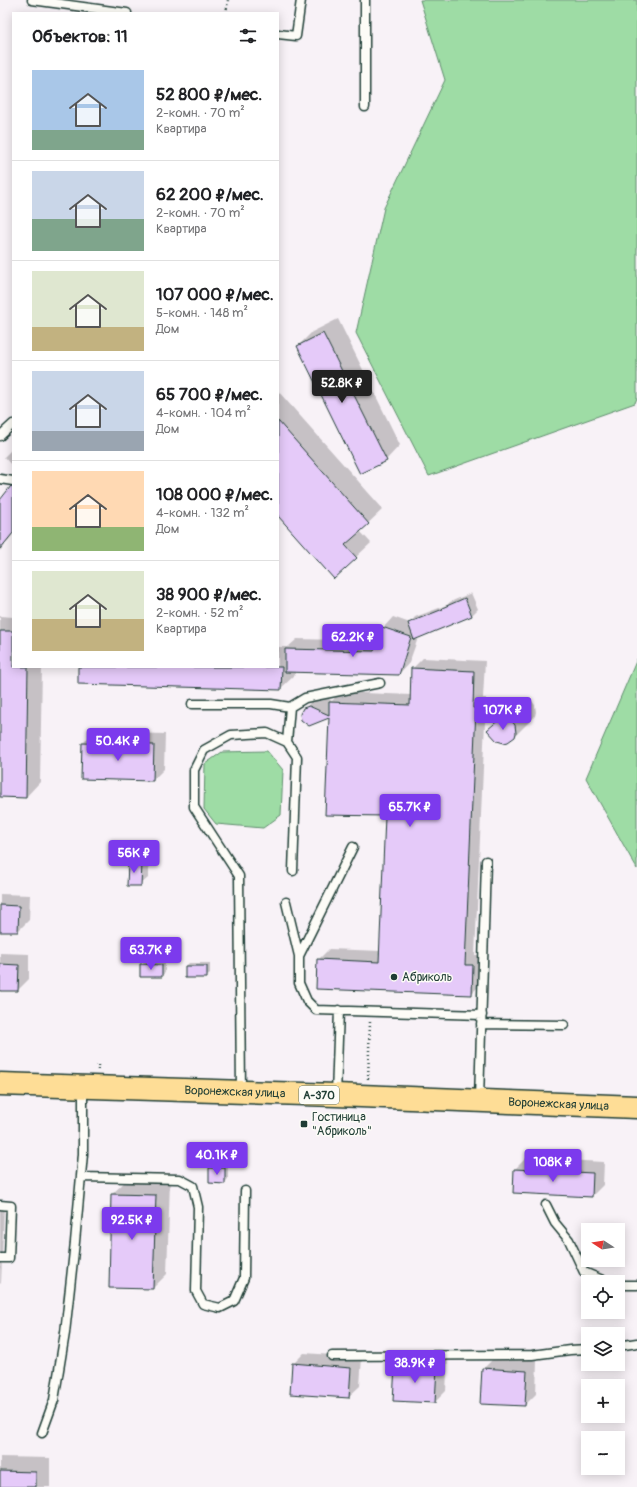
<!DOCTYPE html>
<html lang="ru">
<head>
<meta charset="utf-8">
<style>
  :root { --surface:#fff; --page:#f2f2f2; --text:#202124; --muted:#757577; --line:#e0e0e0; --accent:#7c3aed }
  body { margin:0; font-family:Pangolin,sans-serif; background:var(--page); color:var(--text); height:100vh; display:flex; flex-direction:column; font-size:15px; white-space:nowrap }
  * { box-sizing:border-box; margin:0 }
  p { font-size:13px; color:var(--muted) }
  .icon { flex:none; width:22px; height:22px; fill:none; stroke:currentColor; stroke-width:2; stroke-linecap:round; stroke-linejoin:round }
  .map { position:relative; flex:1; overflow:hidden }
  .sheet { position:absolute; left:12px; top:12px; width:267px; height:656px; display:flex; flex-direction:column; background:var(--surface); border-radius:0px; box-shadow:0 2px 10px #0003 }
  .sheet>* { flex:none }
  .needle { width:26px; rotate:282deg }
  .fabs { position:absolute; left:581px; top:1223px; display:grid; gap:8px }
  .fabs a { display:grid; place-items:center; width:44px; height:44px; border-radius:0px; background:var(--surface); box-shadow:0 2px 10px #0003; font-size:20px }
  .price { position:absolute; translate:-50% -34px; padding:0 9px; border-radius:4px; background:var(--accent); color:#fff; font-size:13px; line-height:26px; filter:drop-shadow(0 1px 2px #0008) }
  .price::after { content:''; position:absolute; left:50%; top:24px; width:12px; height:9px; margin-left:-6px; background:inherit; clip-path:polygon(0 0,100% 0,50% 100%) }
  .price.current { background:#222; color:#fff }
  ul { padding:0; list-style:none }
  li { display:flex; align-items:center; gap:12px; height:100px; padding:0 20px }
  li+li { border-top:1px solid var(--line) }
  li span { display:grid; place-items:center; flex:none; width:112px; height:80px; border-radius:0px; color:#555 }
  li>.icon { margin-inline-start:auto }
  span .icon { width:48px; height:48px; fill:#fffc; stroke-width:1 }
  li b { font-size:17px }
  h2 { display:flex; justify-content:space-between; align-items:center; height:48px; padding:0 20px; font-size:17px }
  .map>svg:first-child { display:block }
  .green { fill:#9edca5; stroke:#5e8c6c }
  .shadow { fill:#0003 }
  .building { fill:#e5caf9; stroke:#1f3d34 }
  .lines { fill:none; stroke-linecap:round; stroke-linejoin:round }
  .lane-casing { stroke:#1f3d34; stroke-width:11 }
  .highway-casing { stroke:#1f3d34; stroke-width:25 }
  .path { stroke:#1f3d34; stroke-width:2.5; stroke-dasharray:1 3; stroke-linecap:butt }
  .lane { stroke:#fdfcf7; stroke-width:8 }
  .highway { stroke:#fedd96; stroke-width:22 }
  .poi-dot { fill:#1f3d34; stroke:#fdfcf7; stroke-width:1.5 }
  .labels { text-anchor:middle; dominant-baseline:central; stroke-width:3; stroke-linejoin:round; paint-order:stroke }
  .shield { fill:#fdfcf7; stroke:#62766e; stroke-width:1 }
  .shield-label { font-size:11px; font-weight:bold; fill:#1f3d34 }
  .poi-label { font-size:12px; fill:#1f3d34; stroke:#fdfcf7; text-anchor:start }
  .street-label { font-size:12px; fill:#1f3d34; stroke:#fdfcf7 }
</style>
</head>
<body>
<div class="map">
<svg width="637" height="1487" viewBox="0 0 637 1487">
  <rect width="100%" height="100%" fill="#f8f2f7"/>
  <filter id="ink" filterUnits="userSpaceOnUse"><feTurbulence type="fractalNoise" baseFrequency=".025" numOctaves="2"/><feDisplacementMap in="SourceGraphic" scale="8" xChannelSelector="R" yChannelSelector="G"/><feConvolveMatrix kernelMatrix="1 2 1 2 8 2 1 2 1" color-interpolation-filters="sRGB"/></filter>
  <g filter="url(#ink)">
    <path class="green" d="M420 0H637V398L635 403 429 476 356 333 384 208 445 80Z
      M637 659V869L586 778Z
      M267 751 283 770 281 815 263 828 216 824 204 809 205 764 222 752Z"/>
    <path class="shadow" d="M338 319 400 445 386 460 298 346 312 332Z
      M278 391 383 509 360 531 371 543 356 557 278 515Z
      M13 448V467L4 457Z
      M13 487V534L0 551V502Z
      M471 593 478 609 472 615 418 638 409 663 399 674 295 671V675L280 689 79 667H278V647H288L297 639 378 641 383 628 393 617 410 623 415 617 447 605 450 602Z
      M0 616 13 617V667H42L40 782 26 797 0 796Z
      M423 658 485 661 483 698H486L475 955H483L482 983 471 994 318 960 329 949 381 951 386 815 330 716 302 711 313 700 324 696 332 701 340 692 411 695 412 669Z
      M522 699H530L535 705 536 712 535 716 514 737 488 730 508 709Z
      M94 732 165 734 164 769 153 780 83 743Z
      M136 856H149L148 878 140 885 129 864Z
      M0 894 30 895 29 920 18 931H0Z
      M0 953 29 954V979L18 990H0Z
      M144 961 165 962V973L161 976 141 965Z
      M189 963H210V974L206 977 186 966Z
      M526 1158 604 1162 603 1185 592 1196 514 1192 515 1169Z
      M213 1165H228V1179L224 1183 210 1168Z
      M127 1180 170 1181 167 1274 153 1288 112 1194Z
      M0 1209H4L1 1283 0 1284Z
      M304 1353 362 1357 360 1386 348 1397 293 1364Z
      M407 1354 448 1356 446 1391 435 1402 395 1400 396 1365Z
      M494 1358 537 1360 536 1394 525 1405 483 1369Z
      M0 1457 50 1458V1487H0Z"/>
    <path class="building" d="M323 333 387 461 360 474 297 346Z
      M278 421 369 524 345 545 357 558 334 579 278 516Z
      M11 486H13V533L0 549V500Z
      M465 598 472 616 414 640 408 623 443 609 442 608Z
      M382 627 411 637 399 675 285 672V649L374 651Z
      M0 631H13V667H28L26 798 0 797Z
      M78 667H282L281 690 78 684Z
      M411 668 474 671 473 708H476L465 965H473L472 995 316 989 317 959 379 962 385 816 325 815 329 718 309 726 301 720 300 714 303 708 309 706 329 715V702L410 705Z
      M501 718 510 719 515 725 516 733 515 737 508 742 504 743 497 741 487 730Z
      M82 743 154 745 153 781 81 779Z
      M128 863H142L141 886H127Z
      M0 905 19 906 18 932H0Z
      M0 964 19 965 18 991H0Z
      M140 964 162 965V977H140Z
      M185 966H207V978H185Z
      M209 1168H225V1184L209 1183Z
      M514 1169 593 1173 592 1197 513 1193Z
      M111 1194 156 1195 153 1289 109 1288Z
      M292 1363 351 1368 349 1398 290 1394Z
      M395 1365 437 1367 435 1403 393 1401Z
      M482 1368 527 1371 525 1406 480 1404Z
      M0 1471 36 1472V1487H0Z"/>
    <g class="lines">
      <g class="lane-casing">
        <path id="lane" d="M32 0 127 13
          M278 34 296 36 301 0
          M365 107V0
          M0 436 13 424
          M0 479 13 481
          M192 704H271L290 707
          M353 847 299 956V983L307 1001 316 1010 482 1015
          M293 871 297 757 287 742 290 707 305 698 380 683
          M286 902 299 956
          M481 1024 564 1025
          M241 1091 239 876 194 807V770L204 750 231 735 267 733 287 742
          M336 1095 339 1010
          M479 1100 486 861
          M81 1177 180 1179 193 1186 198 1207 196 1291 203 1304 220 1308 234 1301 244 1278 245 1191
          M0 1205 11 1206 9 1258H0
          M546 1205 555 1223 569 1240 584 1272 607 1282
          M618 1285H637
          M618 1346 637 1343
          M332 1356 532 1355 570 1350 588 1349
          M42 1433 54 1400 65 1333 75 1242 83 1154V1088"/>
      </g>
      <g class="highway-casing">
        <g id="highway">
          <path id="s1" d="M0 1084 336 1095 637 1107"/>
        </g>
      </g>
      <path class="path" d="M226 13 228 0
        M98 1070V1065
        M368 1079 370 1022"/>
      <use href="#lane" class="lane"/>
      <use href="#highway" class="highway"/>
    </g>
  </g>
  <g class="poi-dot">
    <circle cx="394" cy="977" r="4"/>
    <rect x="300" y="1120" width="8" height="8" rx="2"/>
  </g>
  <g class="labels">
    <rect class="shield" x="299" y="1086" width="40" height="18" rx="3"/>
    <g class="shield-label">
      <text x="319" y="1095">А-370</text>
    </g>
    <g class="poi-label">
      <text x="402" y="977">Абриколь</text>
      <text x="312" y="1117">Гостиница<tspan x="312" dy="14">"Абриколь"</tspan></text>
    </g>
    <g class="street-label">
      <text stroke="none"><textPath href="#s1" startOffset="235">Воронежская улица</textPath></text>
      <text stroke="none"><textPath href="#s1" startOffset="559">Воронежская улица</textPath></text>
    </g>
  </g>
</svg>
<div class="fabs">
<a><svg class="needle" viewBox="-14 -14 28 28"><path d="M0-13l5 13h-10z" fill="#e53935"/><path d="M0 13l5-13h-10z" fill="#757577"/></svg></a>
<a><svg class="icon" aria-label="locate" viewBox="0 0 24 24"><circle cx="12" cy="12" r="6"/><path d="M12 2v4M12 18v4M2 12h4M18 12h4"/></svg></a>
<a><svg class="icon" aria-label="layers" viewBox="0 0 24 24"><path d="M12 4l9 5-9 5-9-5zM3 14l9 5 9-5"/></svg></a>
<a>+</a>
<a>−</a>
</div>
<b class="price current" style="left:342px;top:404px">52.8K ₽</b>
<b class="price" style="left:353px;top:658px">62.2K ₽</b>
<b class="price" style="left:503px;top:731px">107K ₽</b>
<b class="price" style="left:118px;top:762px">50.4K ₽</b>
<b class="price" style="left:410px;top:828px">65.7K ₽</b>
<b class="price" style="left:134px;top:874px">56K ₽</b>
<b class="price" style="left:151px;top:971px">63.7K ₽</b>
<b class="price" style="left:217px;top:1176px">40.1K ₽</b>
<b class="price" style="left:553px;top:1183px">108K ₽</b>
<b class="price" style="left:132px;top:1241px">92.5K ₽</b>
<b class="price" style="left:415px;top:1384px">38.9K ₽</b>
<section class="sheet">
<h2>Объектов: 11<svg class="icon" aria-label="filters" viewBox="0 0 24 24"><path d="M4 7h16M4 17h16"/><circle cx="9" cy="7" r="2"/><circle cx="15" cy="17" r="2"/></svg></h2>
<ul>
<li><span style="background:linear-gradient(#a9c7e8 75%,#7fa58c 0)"><svg class="icon" aria-label="home" viewBox="0 0 24 24"><path d="M3 11l9-7 9 7M6 9v11h12V9"/></svg></span><div><b>52 800 ₽/мес.</b><p>2-комн. · 70 m²</p><p>Квартира</p></div></li>
<li><span style="background:linear-gradient(#c9d6e8 60%,#7fa58c 0)"><svg class="icon" aria-label="home" viewBox="0 0 24 24"><path d="M3 11l9-7 9 7M6 9v11h12V9"/></svg></span><div><b>62 200 ₽/мес.</b><p>2-комн. · 70 m²</p><p>Квартира</p></div></li>
<li><span style="background:linear-gradient(#dfe7d0 70%,#c2b280 0)"><svg class="icon" aria-label="home" viewBox="0 0 24 24"><path d="M3 11l9-7 9 7M6 9v11h12V9"/></svg></span><div><b>107 000 ₽/мес.</b><p>5-комн. · 148 m²</p><p>Дом</p></div></li>
<li><span style="background:linear-gradient(#c9d6e8 75%,#9aa5b1 0)"><svg class="icon" aria-label="home" viewBox="0 0 24 24"><path d="M3 11l9-7 9 7M6 9v11h12V9"/></svg></span><div><b>65 700 ₽/мес.</b><p>4-комн. · 104 m²</p><p>Дом</p></div></li>
<li><span style="background:linear-gradient(#ffd9b3 70%,#8fb573 0)"><svg class="icon" aria-label="home" viewBox="0 0 24 24"><path d="M3 11l9-7 9 7M6 9v11h12V9"/></svg></span><div><b>108 000 ₽/мес.</b><p>4-комн. · 132 m²</p><p>Дом</p></div></li>
<li><span style="background:linear-gradient(#dfe7d0 60%,#c2b280 0)"><svg class="icon" aria-label="home" viewBox="0 0 24 24"><path d="M3 11l9-7 9 7M6 9v11h12V9"/></svg></span><div><b>38 900 ₽/мес.</b><p>2-комн. · 52 m²</p><p>Квартира</p></div></li>
</ul>
</section>
</div>
</body>
</html>
